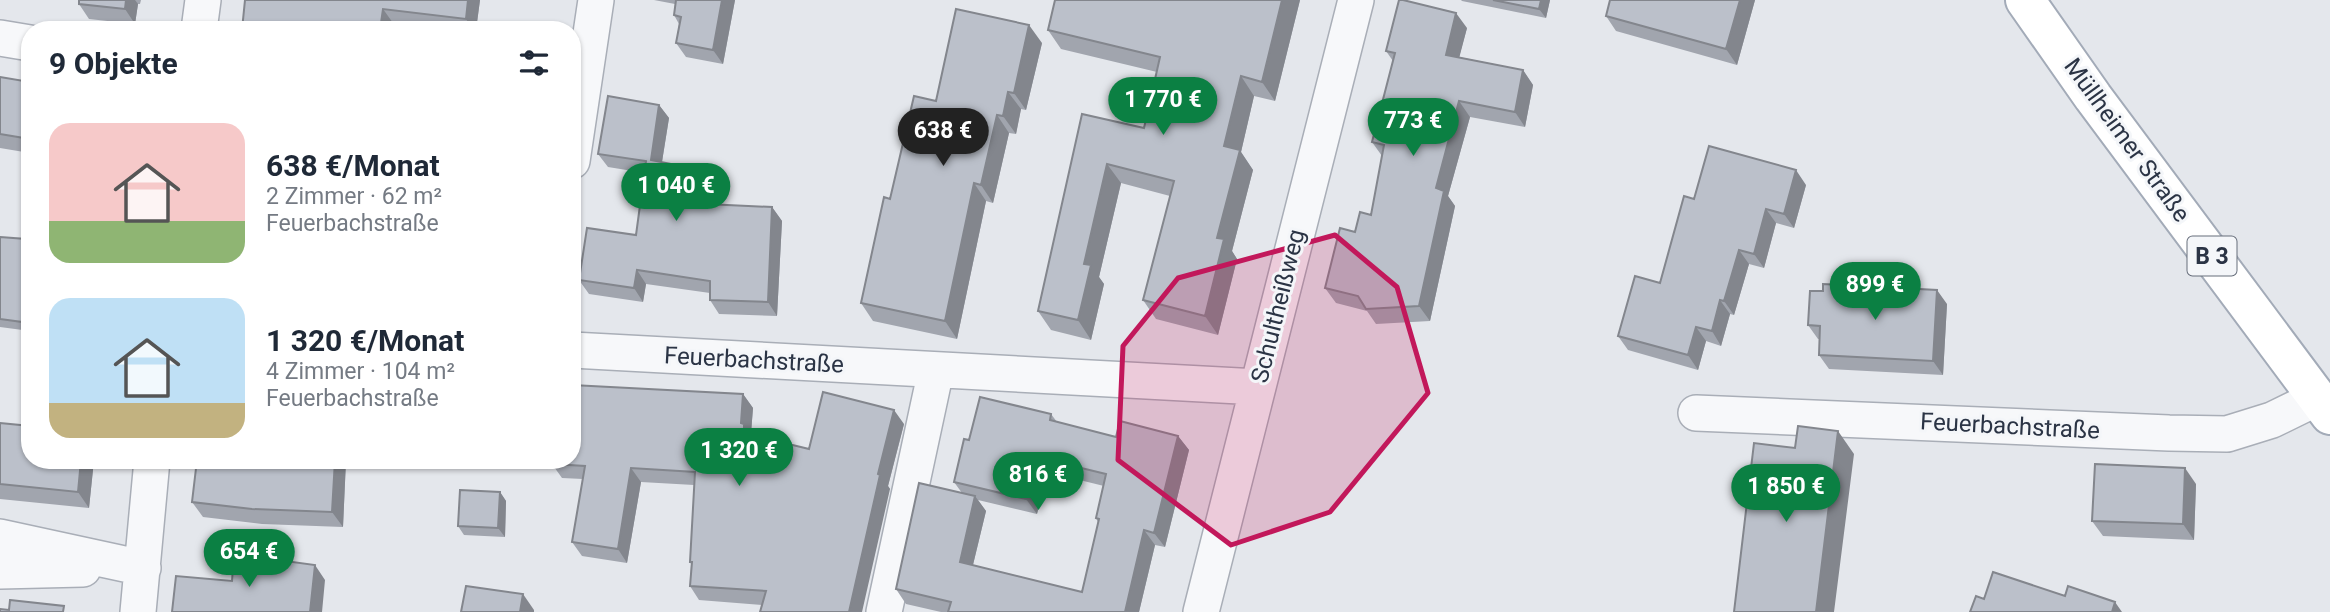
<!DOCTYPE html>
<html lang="de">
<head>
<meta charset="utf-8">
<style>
  :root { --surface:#fff; --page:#f6f6f7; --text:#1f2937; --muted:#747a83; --accent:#0b8043 }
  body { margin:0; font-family:Roboto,sans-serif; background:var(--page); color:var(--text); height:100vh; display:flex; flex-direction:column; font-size:26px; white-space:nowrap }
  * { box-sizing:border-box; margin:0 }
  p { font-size:23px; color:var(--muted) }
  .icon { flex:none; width:38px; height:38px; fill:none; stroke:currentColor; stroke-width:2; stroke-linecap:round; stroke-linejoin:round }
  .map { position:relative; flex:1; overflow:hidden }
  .sheet { position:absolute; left:21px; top:21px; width:560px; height:448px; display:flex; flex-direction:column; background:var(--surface); border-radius:28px; box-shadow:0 2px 5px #0004 }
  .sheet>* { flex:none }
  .price { position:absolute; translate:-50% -60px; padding:0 16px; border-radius:24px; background:var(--accent); color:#fff; font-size:23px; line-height:46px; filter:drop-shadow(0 2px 4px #0008) }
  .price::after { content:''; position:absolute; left:50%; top:42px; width:21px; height:16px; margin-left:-10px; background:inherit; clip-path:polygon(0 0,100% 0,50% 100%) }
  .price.on { background:#222; color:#fff }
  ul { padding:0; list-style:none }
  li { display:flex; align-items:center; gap:21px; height:175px; padding:0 28px }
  li span { display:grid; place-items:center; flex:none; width:196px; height:140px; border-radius:21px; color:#555 }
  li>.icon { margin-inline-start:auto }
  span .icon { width:84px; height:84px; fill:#fffc; stroke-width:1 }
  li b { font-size:30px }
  h2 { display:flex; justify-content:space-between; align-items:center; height:84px; padding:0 28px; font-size:30px }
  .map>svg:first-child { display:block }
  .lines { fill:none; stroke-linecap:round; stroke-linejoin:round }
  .minor-casing { stroke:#a9aeb7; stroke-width:38 }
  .primary-casing { stroke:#a3abb8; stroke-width:42 }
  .minor { stroke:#f7f8fa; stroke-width:35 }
  .primary { stroke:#fff; stroke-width:38 }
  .wall { fill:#a1a5ae; fill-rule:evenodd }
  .shaded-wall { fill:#83868d }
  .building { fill:#bbc0ca; stroke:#83868d; stroke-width:2 }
  .marked { fill:#c2185b; fill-opacity:0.2; stroke:#c2185b; stroke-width:5; stroke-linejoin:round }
  .labels { text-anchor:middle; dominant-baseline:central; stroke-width:6; stroke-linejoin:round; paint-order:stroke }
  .shield { fill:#f4f6f9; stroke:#676e7b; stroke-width:2 }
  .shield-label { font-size:23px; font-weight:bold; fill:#2b3445 }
  .street-label { font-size:24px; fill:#2b3445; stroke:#f4f6f9 }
</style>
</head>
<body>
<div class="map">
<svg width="2330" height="612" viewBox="0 0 2330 612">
  <rect width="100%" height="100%" fill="#e4e7ec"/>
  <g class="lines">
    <g class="minor-casing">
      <path id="minor" d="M199 30 203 0
        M0 38 30 43
        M572 161 596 0
        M572 350 1258 387
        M1696 413 2169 433 2227 434 2272 420 2317 398
        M0 537 143 568
        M0 571 83 569
        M138 612 152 460
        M884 612 936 370
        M1201 612 1356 0"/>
    </g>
    <g class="primary-casing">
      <path id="primary" d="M2025 0 2093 97 2330 415"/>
    </g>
    <use href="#minor" class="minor"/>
    <use href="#primary" class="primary"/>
  </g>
  <path class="wall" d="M79 0H141L140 4H138L135 24 89 19 79 4Z
    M245 0H480L476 30H447L393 23 392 30H242Z
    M654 0H735L723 64 686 57 676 43 679 24 674 15 675 4Z
    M1300 0 1275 101 1254 96 1241 152 1253 170 1232 251 1237 259 1218 335 1156 319 1143 300 1170 196 1121 183 1099 277 1104 284 1091 340 1051 330 1038 311 1082 114 1144 128 1157 72 1061 49 1048 30Z
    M1461 0H1550L1546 18 1462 1Z
    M1610 0H1755L1737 65 1616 31 1606 16Z
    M1467 28 1459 57 1523 70 1533 85 1525 127 1470 117 1448 196 1455 206 1430 321 1376 324 1367 311 1336 303 1325 288 1355 232 1371 215 1382 156 1372 142 1393 61 1386 51Z
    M1042 43 1026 110 1021 109 1016 134 1009 133 993 203 986 201 957 339 873 321 861 303 890 199 936 101Z
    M0 77 30 82V153L0 148Z
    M659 105 669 118 662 162 701 182 697 204 772 207 782 221 777 316 719 314 710 300V293L646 284 643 302 589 294 579 280 636 235 645 173 608 167 598 154Z
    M1806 185 1794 228 1776 223 1764 268 1749 264 1734 315 1730 314 1721 346 1706 341 1698 370 1628 350 1618 336 1660 283 1694 199Z
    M0 237 26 239 30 245V331L0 327Z
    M1947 304 1943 375 1829 369 1819 355 1820 339H1818L1808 325Z
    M743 394 753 408 751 433 752 435 809 449 904 424 888 486 890 489 762 605 699 600 690 586 691 564 690 562 694 485 641 482 627 563 582 556 572 542 583 479 562 478 552 464Z
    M1051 414 1057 422 1116 437 1178 436 1189 450 1165 547 1155 545 1139 612H941L906 604 896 589 962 493 954 482 969 440ZM1047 472 1104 486 1096 518 1098 522 1082 592 973 565 986 511 978 500 1037 514Z
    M0 423 30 460H94L89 508 0 499Z
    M197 460H346L343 527 262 524 203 517 192 502Z
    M428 460H476V464L428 461Z
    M2196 484 2194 540 2103 536 2092 521Z
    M500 492 506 501 505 537 464 535 458 526Z"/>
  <path class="shaded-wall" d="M126 0H135L138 4 135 24 125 9Z
    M468 0H480L476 30H473L466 19Z
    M722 0H735L723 64 713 50Z
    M1282 0H1300L1275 101 1262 82Z
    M1541 0H1550L1546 18 1539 9Z
    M1740 0H1755L1737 65 1726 49Z
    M383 9 393 23 392 30H380Z
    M1456 13 1467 28 1456 70 1446 55Z
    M1029 25 1042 43 1026 110 1014 93Z
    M1523 70 1533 85 1525 127 1515 112Z
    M1241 76 1254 96 1241 152 1253 170 1232 251 1237 259 1218 335 1205 316 1217 238 1224 146Z
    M1008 92 1021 109 1016 134 1003 116Z
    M1459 101 1470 117 1448 196 1455 206 1430 321 1419 306 1436 188Z
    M659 105 669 118 660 174 651 160Z
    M997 115 1009 133 993 203 981 185Z
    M1107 164 1121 183 1099 277 1104 284 1091 340 1078 320 1084 264Z
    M691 168 701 182 694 217 685 203Z
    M1796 170 1806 185 1794 228 1784 214Z
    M974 183 986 201 957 339 945 321Z
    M772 207 782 221 777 316 768 302Z
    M1766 209 1776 223 1764 268 1754 254Z
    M26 239 30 245 29 276 23 267Z
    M1739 250 1749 264 1734 315 1724 301Z
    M637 270 646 284 643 302 634 288Z
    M1937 290 1947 304 1943 375 1933 361Z
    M1720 300 1730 314 1721 346 1712 331Z
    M1696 327 1706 341 1698 370 1688 355Z
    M743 394 753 408 751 433 754 438 744 433 741 423Z
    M894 410 904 424 888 486 890 489 862 612H849L878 474Z
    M1838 431 1854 454 1834 612H1816Z
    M1178 436 1189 450 1165 547 1154 533Z
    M1036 457 1047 472 1037 514 1026 499Z
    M81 460H94L89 508 78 492Z
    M335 460H346L343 527 332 512Z
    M631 468 641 482 627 563 618 549Z
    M2185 468 2196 484 2194 540 2183 524Z
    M500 492 506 501 505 537 498 528Z
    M975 496 986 511 970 577 960 562Z
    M1144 530 1155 545 1139 612H1125Z
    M315 565 325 580 322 612H310Z
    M523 594 534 610V612H520Z
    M2115 602 2122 612H2112Z"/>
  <path class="building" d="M79 0H126L125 9 79 4Z
    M245 0H468L466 19 383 9 380 30H242Z
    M676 0H722L713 50 676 43 681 17 674 15Z
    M1055 0H1282L1262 82 1241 76 1224 146 1240 150 1217 238 1224 239 1205 316 1143 300 1174 181 1107 164 1084 264 1091 265 1078 320 1038 311 1082 114 1144 128 1160 57 1048 30Z
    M1399 0H1403L1456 13 1446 55 1523 70 1515 112 1459 101 1436 188 1444 191 1419 306 1366 309 1358 296 1325 288 1340 228 1355 232 1360 212 1371 215 1384 145 1372 142 1395 53 1386 51Z
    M1493 0H1541L1539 9Z
    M1610 0H1740L1726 49 1606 16Z
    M956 9 1029 25 1014 93 1008 92 1003 116 997 115 981 185 974 183 945 321 861 303 884 197 890 199 914 96 936 101Z
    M0 77 30 82V139L0 134Z
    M608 96 659 105 651 160 691 168 685 203 772 207 768 302 710 300V281L637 270 634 288 579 280 587 228 636 235 646 161 598 154Z
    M1709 146 1796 170 1784 214 1766 209 1754 254 1739 250 1724 301 1720 300 1712 331 1696 327 1688 355 1618 336 1635 276 1660 283 1684 196 1694 199Z
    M0 237 26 239 23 267 30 268V323L0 319Z
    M1823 284 1937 290 1933 361 1819 355 1820 326 1808 325 1810 291H1823Z
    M572 385 743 394 741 423 744 424V433L809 449 823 392 894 410 878 474 880 475 849 612H760L766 591 690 586 692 562H690L695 472 631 468 618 549 572 542 585 466 552 464V460H572Z
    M980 397 1051 414 1050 420 1116 437 1120 421 1178 436 1154 533 1144 530 1125 612H948L951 602 896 589 919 483 975 496 960 562 1082 592 1099 519 1096 518 1106 474 1036 457 1026 499 954 482 964 439 969 440Z
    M0 423 30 426V460H81L78 492 0 484Z
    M1798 426 1838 431 1816 612H1734L1754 443 1795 448Z
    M197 460H335L332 512 252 509 192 502Z
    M2095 464 2185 468 2183 524 2092 521Z
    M460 490 500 492 498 528 458 526Z
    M234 554 315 565 310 612H172L176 576 232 581Z
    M1993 572 2065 596 2068 586 2115 602 2112 612H1970L1976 596 1984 599Z
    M466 586 523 594 520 612H461Z
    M10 600 64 606 63 612H0V609L9 610Z"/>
  <path class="marked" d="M1335 235 1397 287 1428 393 1330 512 1231 545 1118 460 1123 346 1178 278Z"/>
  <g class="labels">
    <rect class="shield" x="2187.5" y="236.5" width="49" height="39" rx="5"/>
    <g class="shield-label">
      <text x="2212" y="256">B 3</text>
    </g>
    <g class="street-label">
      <text transform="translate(2127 140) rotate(54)">Müllheimer Straße</text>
      <text transform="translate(1278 306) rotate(-76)">Schultheißweg</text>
      <text transform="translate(754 360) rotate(3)">Feuerbachstraße</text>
      <text transform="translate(2010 426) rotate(3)">Feuerbachstraße</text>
    </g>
  </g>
</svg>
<b class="price" style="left:1163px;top:137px">1 770 €</b>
<b class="price" style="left:1413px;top:158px">773 €</b>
<b class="price on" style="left:943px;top:168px">638 €</b>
<b class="price" style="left:676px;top:223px">1 040 €</b>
<b class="price" style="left:1875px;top:322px">899 €</b>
<b class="price" style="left:739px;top:488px">1 320 €</b>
<b class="price" style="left:1038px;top:512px">816 €</b>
<b class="price" style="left:1786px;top:524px">1 850 €</b>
<b class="price" style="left:249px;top:589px">654 €</b>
<section class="sheet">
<h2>9 Objekte<svg class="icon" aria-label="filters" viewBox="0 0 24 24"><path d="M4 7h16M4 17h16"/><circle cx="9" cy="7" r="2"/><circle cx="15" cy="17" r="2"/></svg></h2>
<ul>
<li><span style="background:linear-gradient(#f6c9c9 70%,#8fb573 0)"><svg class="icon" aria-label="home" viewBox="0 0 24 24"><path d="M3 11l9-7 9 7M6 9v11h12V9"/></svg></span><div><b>638 €/Monat</b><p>2 Zimmer · 62 m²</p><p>Feuerbachstraße</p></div></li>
<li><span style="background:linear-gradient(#bfe0f5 75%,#c2b280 0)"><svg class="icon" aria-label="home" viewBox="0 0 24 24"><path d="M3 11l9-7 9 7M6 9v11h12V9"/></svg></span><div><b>1 320 €/Monat</b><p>4 Zimmer · 104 m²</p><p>Feuerbachstraße</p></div></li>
</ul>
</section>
</div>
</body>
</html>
